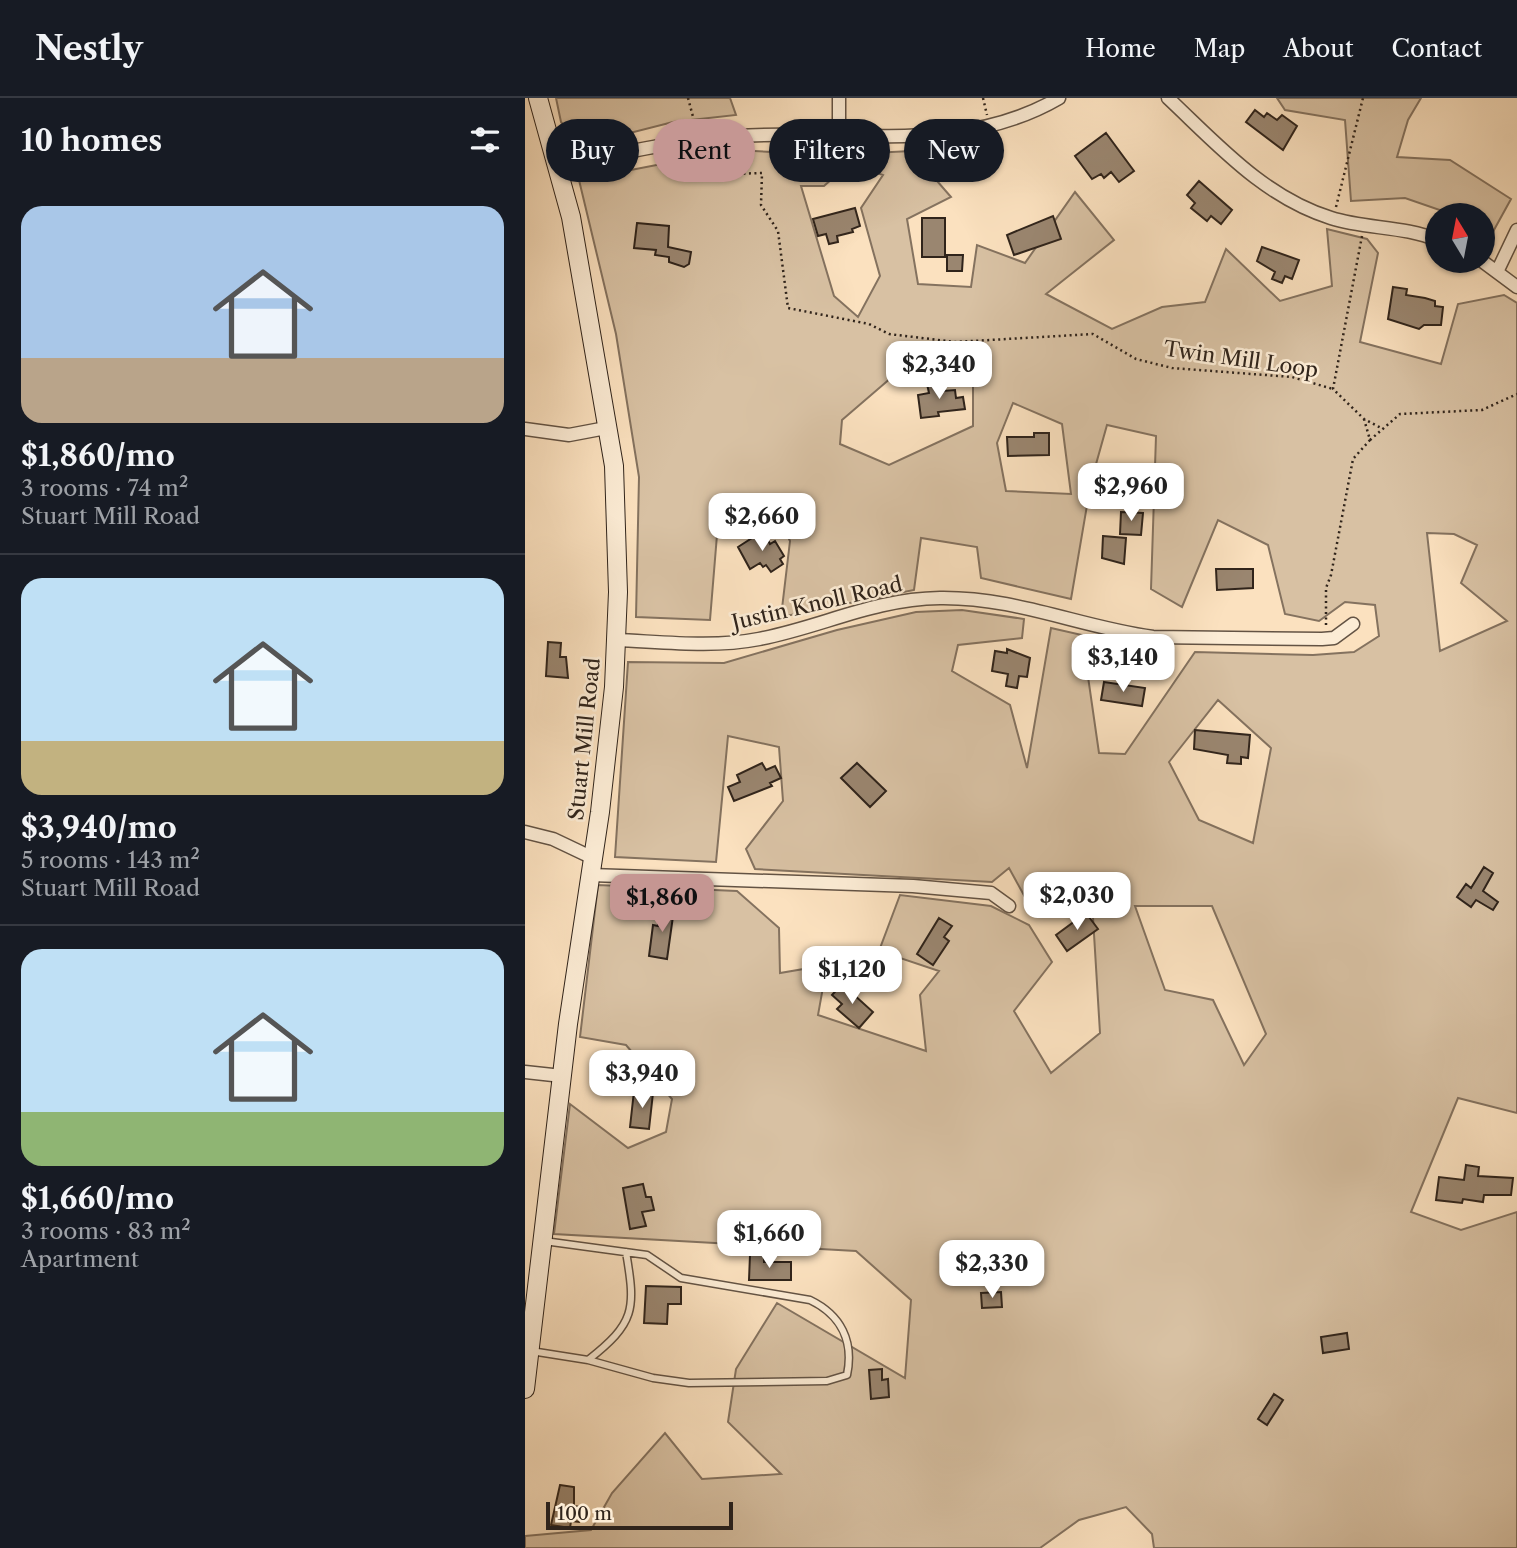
<!DOCTYPE html>
<html lang="en">
<head>
<meta charset="utf-8">
<style>
  :root { --surface:#171b24; --page:#242831; --text:#f1f3f6; --muted:#9ea1a6; --line:#363941; --accent:#c59692 }
  body { margin:0; font-family:"Libre Caslon Text",serif; background:var(--page); color:var(--text); height:100vh; display:flex; flex-direction:column; font-size:26px; white-space:nowrap }
  * { box-sizing:border-box; margin:0 }
  p { font-size:23px; color:var(--muted) }
  .icon { flex:none; width:38px; height:38px; fill:none; stroke:currentColor; stroke-width:2; stroke-linecap:round; stroke-linejoin:round }
  .map { position:relative; flex:1; overflow:hidden }
  .details { display:flex; flex-direction:column; background:var(--surface); width:525px }
  .details>* { flex:none }
  .banner { position:absolute; left:21px; top:21px; width:665px; height:63px; display:flex; gap:14px }
  .needle { width:46px; rotate:350deg }
  .fabs { position:absolute; left:900px; top:105px; display:grid; gap:14px }
  .fabs a { display:grid; place-items:center; width:70px; height:70px; border-radius:50%; background:var(--surface); box-shadow:0 2px 5px #0004; font-size:35px }
  .scale { position:absolute; left:21px; bottom:18px; width:187px; box-sizing:border-box; padding-left:7px; border:4px solid #30241b; border-top:0; font-size:19px; line-height:24px; white-space:nowrap; color:#30241b; -webkit-text-stroke:5px #fcecd5; paint-order:stroke }
  .price { position:absolute; translate:-50% -60px; padding:0 16px; border-radius:14px; background:#fff; color:#222; font-size:23px; line-height:46px; filter:drop-shadow(0 2px 4px #0008) }
  .price::after { content:''; position:absolute; left:50%; top:42px; width:21px; height:16px; margin-left:-10px; background:inherit; clip-path:polygon(0 0,100% 0,50% 100%) }
  .price.current { background:var(--accent); color:#111 }
  ul { padding:0; list-style:none }
  li { display:grid; align-content:center; gap:14px; height:371px; padding:0 21px }
  li+li { border-top:2px solid var(--line) }
  li span { display:grid; place-items:center; height:217px; border-radius:21px; color:#555 }
  li>.icon { margin-inline-start:auto }
  span .icon { width:126px; height:126px; fill:#fffc; stroke-width:1 }
  li b { font-size:30px }
  h2 { display:flex; justify-content:space-between; align-items:center; height:84px; padding:0 21px; font-size:30px }
  .tag { padding:0 24px; border-radius:32px; background:var(--surface); box-shadow:0 2px 5px #0004; font-size:24px; line-height:63px }
  .tag.current { background:var(--accent); color:#111 }
  header { display:flex; align-items:center; gap:42px; box-sizing:border-box; height:98px; padding:0 35px; background:var(--surface); border-bottom:2px solid var(--line) }
  header strong { font-size:33px }
  nav { display:flex; gap:38px; margin-inline-start:auto; font-size:24px }
  main { display:flex; flex:1; min-height:0 }
  .map>svg:first-child { display:block }
  .green { fill:#d8c1a3; stroke:#84725f; stroke-width:2; fill-rule:evenodd }
  .building { fill:#9a8670; stroke:#30241b; stroke-width:2 }
  .lines { fill:none; stroke-linecap:round; stroke-linejoin:round }
  .lane-casing { stroke:#635344; stroke-width:9 }
  .street-casing { stroke:#635344; stroke-width:15 }
  .secondary-casing { stroke:#30241b; stroke-width:20 }
  .path { stroke:#30241b; stroke-width:2.5; stroke-dasharray:2 3.5; stroke-linecap:butt }
  .lane { stroke:#fcecd5; stroke-width:6 }
  .street { stroke:#fcecd5; stroke-width:12 }
  .secondary { stroke:#fcecd5; stroke-width:18 }
  .labels { text-anchor:middle; dominant-baseline:central; stroke-width:5; stroke-linejoin:round; paint-order:stroke }
  .street-label { font-size:21px; fill:#30241b; stroke:#fcecd5 }
</style>
</head>
<body>
<header>
<strong>Nestly</strong>
<nav><a>Home</a><a>Map</a><a>About</a><a>Contact</a></nav>
</header>
<main>
<section class="details">
<h2>10 homes<svg class="icon" aria-label="filters" viewBox="0 0 24 24"><path d="M4 7h16M4 17h16"/><circle cx="9" cy="7" r="2"/><circle cx="15" cy="17" r="2"/></svg></h2>
<ul>
<li><span style="background:linear-gradient(#a9c7e8 70%,#b9a48a 0)"><svg class="icon" aria-label="home" viewBox="0 0 24 24"><path d="M3 11l9-7 9 7M6 9v11h12V9"/></svg></span><div><b>$1,860/mo</b><p>3 rooms · 74 m²</p><p>Stuart Mill Road</p></div></li>
<li><span style="background:linear-gradient(#bfe0f5 75%,#c2b280 0)"><svg class="icon" aria-label="home" viewBox="0 0 24 24"><path d="M3 11l9-7 9 7M6 9v11h12V9"/></svg></span><div><b>$3,940/mo</b><p>5 rooms · 143 m²</p><p>Stuart Mill Road</p></div></li>
<li><span style="background:linear-gradient(#bfe0f5 75%,#8fb573 0)"><svg class="icon" aria-label="home" viewBox="0 0 24 24"><path d="M3 11l9-7 9 7M6 9v11h12V9"/></svg></span><div><b>$1,660/mo</b><p>3 rooms · 83 m²</p><p>Apartment</p></div></li>
</ul>
</section>
<div class="map">
<svg width="992" height="1450" viewBox="0 0 992 1450">
  <rect width="100%" height="100%" fill="#fbe1bf"/>
  <filter id="stains"><feTurbulence type="fractalNoise" baseFrequency=".00286" numOctaves="4"/><feColorMatrix values="0 0 0 0 .2 0 0 0 0 .09 0 0 0 0 .02 0 0 0 .5 -.17"/></filter>
  <radialGradient id="worn" r=".72"><stop offset=".6" stop-color="#630" stop-opacity="0"/><stop offset="1" stop-color="#630" stop-opacity=".3"/></radialGradient>
  <path class="green" d="M31 0H205L211 17 148 24 58 47 36 24Z
    M752 0H896L883 22 872 59 925 62 986 101 964 141 957 136V117H929L880 100 826 103 820 22 760 12Z
    M209 52 308 57 386 53 426 99 382 121 393 186 446 189 452 147 500 165 550 94 589 142 521 196 587 231 637 209 680 204 701 151 755 203 807 188 802 131 842 141 853 155 835 244 916 266 933 206 979 197 992 205V1015L933 1000 886 1114 936 1132 992 1114V1450H629L627 1436 601 1409 554 1422 515 1450H0V1438L66 1432 87 1395 140 1335 177 1381 256 1376 203 1324 211 1271 252 1205 380 1280 386 1202 331 1153 29 1136 45 1006 103 1050 141 1034 147 1001 101 947 55 939 73 787 212 793 254 830 255 875 302 867 293 917 401 953 395 897 414 873 354 853 375 797 466 808 504 827 527 864 489 913 526 975 575 935 567 803 501 801 484 770 467 784 230 771 221 751 258 703 254 649 203 638 191 764 90 759 103 564 199 565 312 532 391 514 437 512 499 521 497 540 433 547 427 573 485 607 502 670 526 530 557 537 574 655 600 656 670 554 788 557 829 554 854 538 850 507 820 504 794 523 760 516 743 447 693 422 657 509 626 491 631 338 582 327 566 384 546 501 456 480 452 449 396 440 389 492 256 519 265 443 248 408 192 437 185 522 111 519 114 379 91 236 54 82ZM324 66 358 77 336 110 355 178 333 219 309 198 276 88H299ZM367 279 448 283V328L364 367 315 346 317 322ZM488 305 537 326 546 396 481 393 472 345ZM902 435 929 436 952 447 936 485 982 523 915 553ZM693 602 746 650 728 745 674 722 644 664ZM610 808H687L741 936 719 967 688 902 640 892Z"/>
  <path class="building" d="M730 12 739 19 742 15 752 22 757 17 772 28 758 52 721 24Z
    M581 35 609 73 594 84 586 74 579 80 576 76 567 81 550 58Z
    M674 83 707 112 696 126 686 118 682 123 666 110 670 105 662 97Z
    M330 110 335 128 327 131 328 134 312 138 313 144 304 146 301 136 293 138 288 121Z
    M528 118 536 141 489 157 482 137Z
    M397 120H420V159H397Z
    M112 125 144 128 143 149 166 154 164 166 159 169 144 164V159L130 157 131 152 109 150Z
    M737 149 774 162 767 181 760 178 757 185 747 181 750 174 732 163Z
    M422 157H438L437 173H422Z
    M868 189 882 191 881 197 900 200 910 203V208L918 209 916 227H899L894 231 863 221Z
    M417 283 418 293 430 292 431 300 438 299 440 311 413 314 414 318 396 320 393 297 404 295 402 286Z
    M509 335H524V357L483 358 482 339H509Z
    M596 414 618 415 616 437 595 436Z
    M238 433 245 446 250 443 259 458 255 461 258 466 246 474 241 467 238 469 235 465 225 471 213 449Z
    M578 438 601 440 599 466 577 460Z
    M691 471H728V490L692 492Z
    M23 544 36 545 35 559H41L43 580 21 578Z
    M482 551 505 560 502 579 494 578 492 590 481 588 483 576 467 573 470 553 482 555Z
    M579 584 620 590 617 608 576 602Z
    M670 632 725 637 723 660 716 659V666L702 665 703 657 669 651Z
    M237 665 241 672 250 668 256 680 245 685 247 688 209 703 203 689 215 684 212 677Z
    M332 665 361 693 345 709 316 680Z
    M959 769 968 775 958 793 973 804 968 812 951 802 946 809 932 799 941 786 946 790Z
    M136 809 149 811 142 861 124 858 128 827 133 828Z
    M561 815 573 831 542 853 531 837Z
    M414 820 427 828 419 839 424 843 408 867 392 856Z
    M317 886 348 914 334 930 312 911 317 906 307 897Z
    M109 993 128 995 124 1031 105 1029Z
    M941 1067 954 1069 953 1078 988 1080 986 1097H959L958 1104 938 1101 937 1105 911 1102 914 1079 939 1082Z
    M118 1086 121 1099H126L129 1112 117 1114 121 1128 105 1131 98 1090Z
    M225 1157H239V1164H266V1182H224Z
    M121 1188 156 1189V1206H143L142 1226 119 1225Z
    M476 1194 477 1209 457 1210 456 1195Z
    M822 1235 824 1251 798 1255 796 1239Z
    M357 1271V1282L363 1281 364 1299 346 1301 344 1272Z
    M749 1296 758 1302 742 1327 733 1321Z
    M35 1387 49 1389V1408L56 1409 54 1424 46 1423 45 1430 26 1427Z"/>
  <g class="lines">
    <g class="lane-casing">
      <path id="lane" d="M6 1253 63 1262 128 1280 164 1285 302 1283 322 1277C329 1243 316 1217 285 1202L156 1180 122 1157 19 1143
        M63 1262C110 1225 111 1212 101 1154"/>
    </g>
    <g class="street-casing">
      <path id="street" d="M643 0C693 47 739 99 806 120 840 131 880 128 912 142
        M314 37V0
        M34 70C92 56 150 42 211 38 319 31 435 58 534 0
        M957 163 992 189
        M972 174 992 132
        M0 331 44 337 81 330
        M91 542C139 544 188 550 234 541 297 529 348 501 415 500 491 499 555 529 628 539L797 541 809 540 828 526
        M0 734 28 741 68 760
        M66 777 388 788 466 795 484 808
        M0 974 37 978"/>
    </g>
    <g class="secondary-casing">
      <path id="secondary" d="M0 1291 43 926 75 714 89 589 93 494 89 368 46 119 13 0"/>
    </g>
    <path class="path" d="M163 0 171 30
      M458 0 462 17
      M183 54 207 76 237 75 236 107 253 133 263 210 344 226 364 236 430 244 568 236 611 261 647 270 767 279 808 291
      M811 109 838 0
      M837 138 808 291 839 321 858 331
      M845 342 875 316 957 312 992 296
      M801 527V490L806 477 828 361 845 342 839 321"/>
    <use href="#lane" class="lane"/>
    <use href="#street" class="street"/>
    <use href="#secondary" class="secondary"/>
  </g>
  <g class="labels">
    <g class="street-label">
      <text transform="translate(716 261) rotate(8)">Twin Mill Loop</text>
      <text transform="translate(292 505) rotate(-13)">Justin Knoll Road</text>
      <text transform="translate(59 641) rotate(-84)">Stuart Mill Road</text>
    </g>
  </g>
  <rect width="100%" height="100%" filter="url(#stains)"/>
  <rect width="100%" height="100%" fill="url(#worn)"/>
</svg>
<div class="fabs">
<a><svg class="needle" viewBox="-14 -14 28 28"><path d="M0-13l5 13h-10z" fill="#e53935"/><path d="M0 13l5-13h-10z" fill="#9ea1a6"/></svg></a>
</div>
<div class="scale">100 m</div>
<b class="price" style="left:414px;top:303px">$2,340</b>
<b class="price" style="left:606px;top:425px">$2,960</b>
<b class="price" style="left:237px;top:455px">$2,660</b>
<b class="price" style="left:598px;top:596px">$3,140</b>
<b class="price" style="left:552px;top:834px">$2,030</b>
<b class="price current" style="left:137px;top:836px">$1,860</b>
<b class="price" style="left:327px;top:908px">$1,120</b>
<b class="price" style="left:117px;top:1012px">$3,940</b>
<b class="price" style="left:244px;top:1172px">$1,660</b>
<b class="price" style="left:467px;top:1202px">$2,330</b>
<div class="banner">
<a class="tag">Buy</a>
<a class="tag current">Rent</a>
<a class="tag">Filters</a>
<a class="tag">New</a>
</div>
</div>
</main>
</body>
</html>
